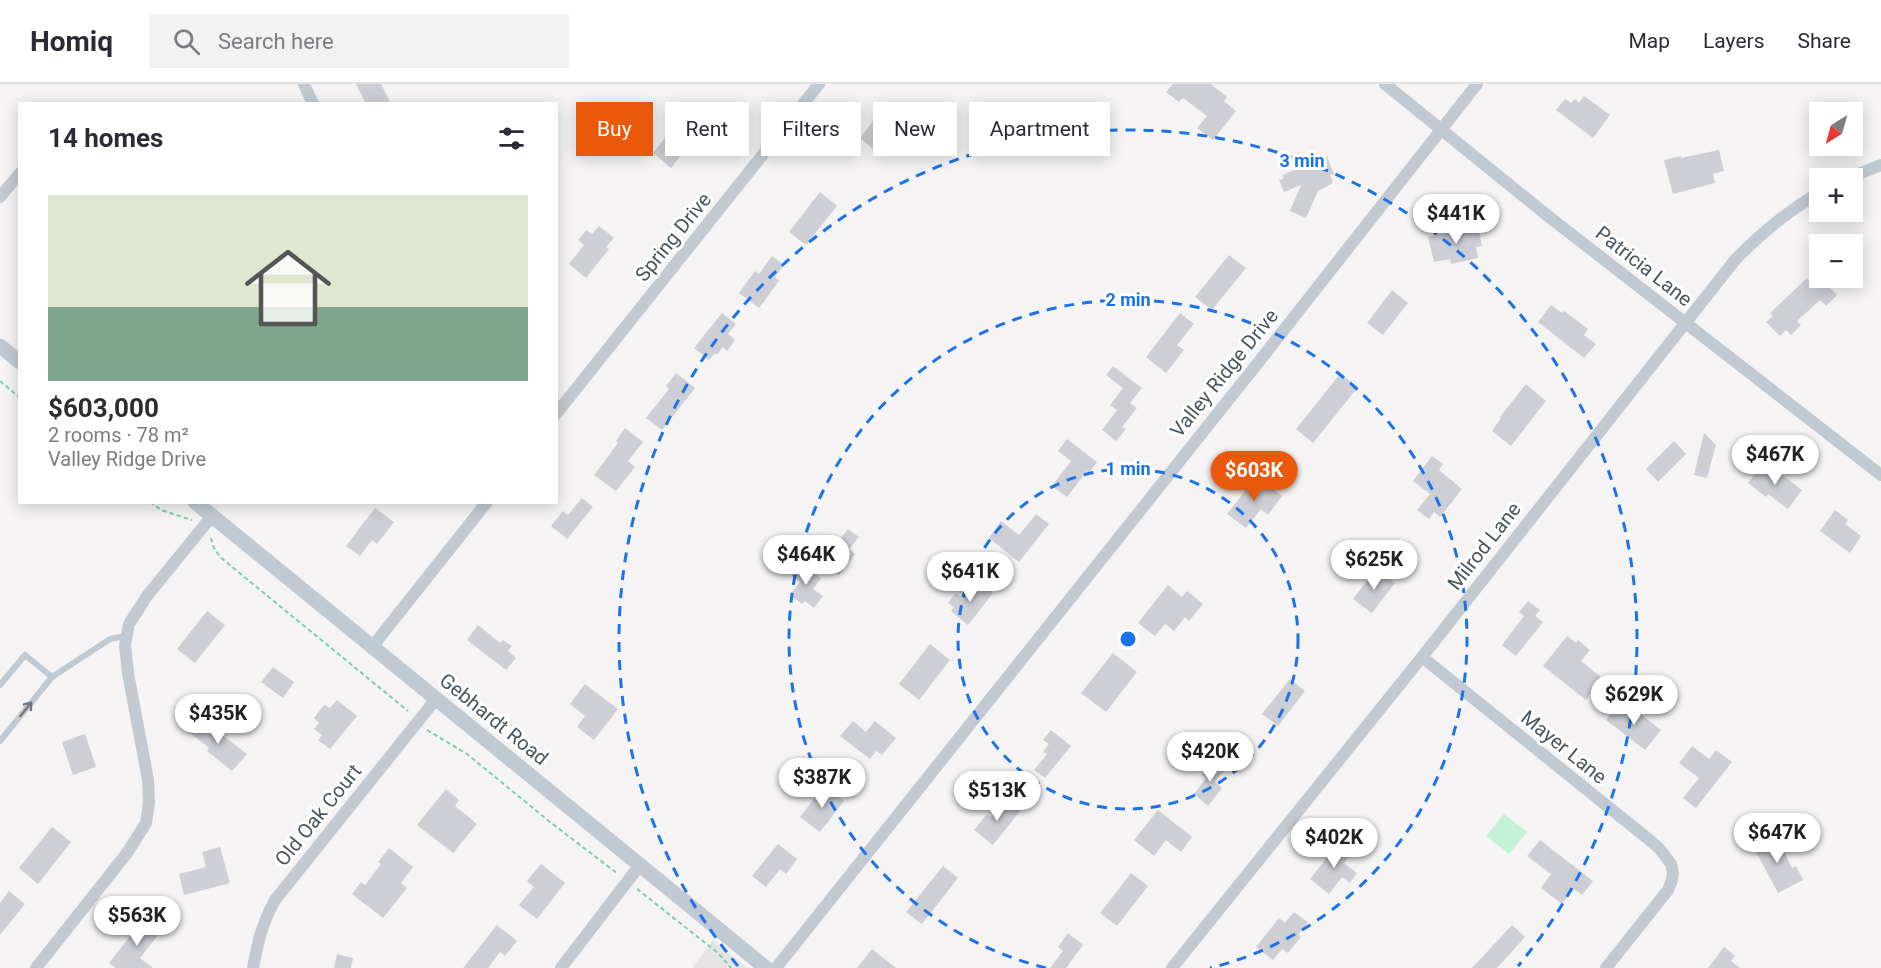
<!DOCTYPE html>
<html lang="en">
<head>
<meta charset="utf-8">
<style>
  :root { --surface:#fff; --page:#f2f2f3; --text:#2b2b33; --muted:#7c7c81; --line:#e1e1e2; --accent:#ea580c }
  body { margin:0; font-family:Roboto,sans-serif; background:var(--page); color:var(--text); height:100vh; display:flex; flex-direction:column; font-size:22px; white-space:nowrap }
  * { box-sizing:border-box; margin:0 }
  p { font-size:20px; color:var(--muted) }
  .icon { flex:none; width:33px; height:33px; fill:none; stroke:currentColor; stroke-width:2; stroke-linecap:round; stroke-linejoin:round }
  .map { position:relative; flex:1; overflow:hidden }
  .details { position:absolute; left:18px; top:18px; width:540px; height:402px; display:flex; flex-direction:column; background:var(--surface); border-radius:0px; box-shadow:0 3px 15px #0003 }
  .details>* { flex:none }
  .banner { position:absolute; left:576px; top:18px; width:570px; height:54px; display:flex; gap:12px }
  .needle { width:39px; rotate:217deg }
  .controls { position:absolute; left:1809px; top:18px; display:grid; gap:12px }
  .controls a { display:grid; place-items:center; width:54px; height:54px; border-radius:0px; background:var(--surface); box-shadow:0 3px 15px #0003; font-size:30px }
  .price { position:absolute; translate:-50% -51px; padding:0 14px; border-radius:21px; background:#fff; color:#222; font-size:20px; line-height:39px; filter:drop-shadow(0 2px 3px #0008) }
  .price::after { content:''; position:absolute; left:50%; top:36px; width:18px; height:14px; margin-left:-9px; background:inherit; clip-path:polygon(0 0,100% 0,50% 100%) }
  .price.selected { background:var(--accent); color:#fff }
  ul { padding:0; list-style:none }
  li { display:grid; align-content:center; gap:12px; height:318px; padding:0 30px }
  li span { display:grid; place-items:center; height:186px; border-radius:0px; color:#555 }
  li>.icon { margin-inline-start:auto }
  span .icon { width:108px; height:108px; fill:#fffc; stroke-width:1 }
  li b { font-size:26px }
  h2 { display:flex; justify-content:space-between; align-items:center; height:72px; padding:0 30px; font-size:26px }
  .chip { padding:0 21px; border-radius:0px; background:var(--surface); box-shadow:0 3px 15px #0003; font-size:21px; line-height:54px }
  .chip.selected { background:var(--accent); color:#fff }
  header { display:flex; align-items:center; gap:36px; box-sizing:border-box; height:84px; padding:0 30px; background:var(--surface); border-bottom:2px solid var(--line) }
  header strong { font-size:28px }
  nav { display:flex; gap:33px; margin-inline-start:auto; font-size:21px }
  .search { width:420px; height:54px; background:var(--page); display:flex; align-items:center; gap:15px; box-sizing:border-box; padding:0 21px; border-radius:0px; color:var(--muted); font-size:22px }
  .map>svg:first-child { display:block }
  .education { fill:#e6e4e5 }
  .green { fill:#c3f1d5 }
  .building { fill:#cdcfd5 }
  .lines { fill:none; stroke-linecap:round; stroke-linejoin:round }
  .path { stroke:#7ad0a6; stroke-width:2; stroke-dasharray:4.5 3; stroke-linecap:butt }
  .service { stroke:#c1cad2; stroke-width:6 }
  .minor { stroke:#c1cad2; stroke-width:12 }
  .tertiary { stroke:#c1cad2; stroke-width:15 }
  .oneway { stroke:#6e7983 }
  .ring { fill:none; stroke:#1a73e8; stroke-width:3; stroke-dasharray:10 8 }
  .labels { text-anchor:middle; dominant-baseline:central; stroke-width:6; stroke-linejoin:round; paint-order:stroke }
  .street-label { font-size:20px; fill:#4a5661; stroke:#fff }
  .centre { fill:#1a73e8; stroke:#fff; stroke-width:3 }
  .ring-label { font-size:18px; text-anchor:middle; font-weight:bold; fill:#1a73e8; stroke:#fff; stroke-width:6; stroke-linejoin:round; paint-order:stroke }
</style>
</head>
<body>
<header>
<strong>Homiq</strong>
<div class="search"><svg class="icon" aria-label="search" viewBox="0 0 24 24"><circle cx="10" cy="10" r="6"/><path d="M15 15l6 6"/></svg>Search here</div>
<nav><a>Map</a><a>Layers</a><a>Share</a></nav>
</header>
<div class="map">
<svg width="1881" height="884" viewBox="0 0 1881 884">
  <rect width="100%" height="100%" fill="#f5f3f3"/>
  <path class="education" d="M713 856 747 884H692Z"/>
  <path class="green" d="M1504 730 1527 748 1509 770 1486 752Z"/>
  <path class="building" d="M356 0H381L391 20H366Z
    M1173 0H1211L1227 13 1224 17 1236 27 1213 56 1197 44 1207 32 1183 14 1179 18 1166 8Z
    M1584 12 1610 31 1593 54 1556 26 1565 15 1571 19 1575 15 1579 19Z
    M907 20 920 30 909 43 896 33Z
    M881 27 899 41 889 54 885 50 873 65 860 54Z
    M683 31 701 45 671 84 653 69Z
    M1719 66 1724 87 1713 90 1715 99 1673 110 1664 76 1681 72V74Z
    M1313 72 1315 76 1327 72 1334 90 1330 91 1333 99 1318 107 1306 134 1290 127 1301 101 1284 108 1279 96 1284 94 1283 91 1298 84 1295 79Z
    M820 108 837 122 806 161 789 148Z
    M599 142 614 154 606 163 609 165 586 194 569 180 584 161 578 156 586 146 592 150Z
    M1478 142 1482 162 1476 163 1478 174 1451 180 1450 175 1434 178 1428 153Z
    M1229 171 1246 184 1212 226 1195 213Z
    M772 172 784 181 775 193 779 197 759 224 739 209 755 187 759 190Z
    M1807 194 1816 203 1823 197 1837 211 1826 222 1820 216 1797 237 1801 241 1791 251 1786 246 1780 252 1766 238 1773 232 1770 229Z
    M1392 206 1408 219 1383 251 1367 239Z
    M1551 221 1562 229 1564 227 1588 245 1584 251 1596 260 1584 274 1538 238Z
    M722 229 736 240 728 250 735 256 727 267 723 263 717 271 715 269 709 276 694 264Z
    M1180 229 1194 240 1177 261 1184 266 1166 289 1146 273Z
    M1113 282 1142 304 1130 319 1137 324 1122 343 1126 345 1116 357 1102 346 1117 326 1110 321 1123 304 1106 291Z
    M676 289 695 304 662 346 646 334 669 305 666 302Z
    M1340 290 1358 303 1313 359 1296 345Z
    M1526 300 1546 317 1511 362 1492 347 1501 334 1500 333Z
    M625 344 643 358 628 377 635 383 616 407 594 391 618 359 616 357Z
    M1704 349 1716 361 1707 394 1694 391Z
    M1067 355 1097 378 1089 389 1087 387 1067 413 1052 402 1071 377 1058 367Z
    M1674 357 1686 370 1658 398 1646 385Z
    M1432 372 1443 380 1439 386 1462 405 1440 433 1434 428 1429 435 1417 426 1430 410 1413 397Z
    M1765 378 1802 406 1788 425 1768 410 1766 413 1748 399Z
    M1257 392 1282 412 1268 431 1261 425 1246 444 1227 430Z
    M582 414 593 423 567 455 551 442 563 427 568 431Z
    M375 424 394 438 377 460 372 456 360 472 346 462Z
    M1835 426 1848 436 1845 440 1861 452 1850 469 1820 447Z
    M1036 430 1049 440 1019 478 989 454 1001 437 1019 451Z
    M848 445 859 453 849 465 855 470 839 491 822 479Z
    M801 479 821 494 813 505 823 512 814 524 805 517 802 520 790 511 800 498 791 491Z
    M1376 485 1395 499 1372 529 1353 515Z
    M977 497 993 509 968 541 951 527 954 523 948 519 956 509 963 514Z
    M1168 501 1182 513 1187 507 1203 520 1189 537 1185 533 1174 547 1165 540 1155 552 1138 539Z
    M1528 517 1540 526 1535 532 1543 538 1516 572 1502 561 1524 532 1519 528Z
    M207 527 225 541 195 579 177 565Z
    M478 541 500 559 503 556 512 562 508 567 516 574 506 586 467 556Z
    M1567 552 1576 559 1578 556 1590 566 1581 577 1603 595 1586 616 1543 582Z
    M930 560 950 576 919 616 899 600Z
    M1113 569 1137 588 1106 628 1081 609Z
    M273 583 294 598 283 614 261 598Z
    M1290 595 1305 607 1278 642 1262 630Z
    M585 600 618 625 594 656 577 643 585 632 570 620Z
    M337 616 357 632 330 665 318 656 322 651 314 645 319 639 314 634 324 621 330 624Z
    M1619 618 1631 628 1634 625 1661 646 1645 666 1606 636Z
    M200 634 247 670 232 687 207 667 209 664 189 648Z
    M853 637 866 648 875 637 896 654 882 671 876 667 870 675 840 652Z
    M1051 646 1071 662 1045 694 1034 686 1047 670 1043 668 1049 660 1043 656Z
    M85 650 96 683 73 691 62 658Z
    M1692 662 1709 675 1716 666 1732 678 1696 724 1683 714 1699 694 1679 679Z
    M1214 675 1226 685 1215 698 1222 704 1208 722 1194 710 1206 694 1202 691Z
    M824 702 844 717 820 748 800 733Z
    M446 705 459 716 455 722 477 740 453 769 417 741Z
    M1005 715 1020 727 993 761 974 746 987 730 990 733Z
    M1158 726 1192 753 1181 768 1166 756 1154 772 1134 756Z
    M52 743 71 758 38 800 19 784Z
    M1770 751 1777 763 1781 761 1792 784 1796 782 1803 796 1778 809 1752 760Z
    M1540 756 1593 797 1582 811 1574 805 1562 820 1541 804 1551 790 1527 772Z
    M1339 758 1352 768 1344 779 1357 789 1350 799 1342 793 1329 810 1310 795Z
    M778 760 797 775 786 790 780 785 766 803 752 792Z
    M220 763 230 799 184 811 179 790 206 783 202 768Z
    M389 764 413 783 401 799 407 804 383 834 352 810 361 798 365 801 381 780 378 778Z
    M541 780 565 799 537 835 519 821 534 803 527 797Z
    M943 782 958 794 922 840 906 828Z
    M1131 789 1148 802 1117 842 1100 829Z
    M9 807 25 820 0 851V819Z
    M1294 828 1308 838 1298 851 1301 853 1288 869 1282 865 1273 876 1256 863 1279 834 1285 839Z
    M145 833 162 846 140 874 153 884H116L109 879Z
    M497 841 517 857 505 872 500 868 488 884H463Z
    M1512 841 1525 853 1497 884H1472Z
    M1068 849 1083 861 1066 884H1050L1063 867 1058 863Z
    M1724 863 1735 872 1731 877 1740 884H1708Z
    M872 865 896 884H857Z
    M337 870 353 874 351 884H334Z"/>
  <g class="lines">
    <path class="path" d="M0 297 20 314
      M150 418 161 426 192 436
      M211 454 214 464 220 473 408 627
      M427 646 467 670 550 738 618 790
      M637 805 718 869 731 884"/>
    <path class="service" d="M0 601 25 571 52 593 110 555 126 552
      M0 657 52 593"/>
    <path class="minor" d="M304 0 313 20
      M1385 0 1548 132 1881 391
      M1848 94 1881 81
      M0 113 20 89
      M556 330 819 0
      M372 563 487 418
      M1422 573 1647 754 1659 764 1671 780 1673 789 1672 796 1668 806 1606 884
      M36 884 127 769 146 739 149 719 148 696 128 589 125 561 129 540 147 512 212 432
      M253 884C258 857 262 840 275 816L436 615
      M561 884 640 781
      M776 884 1265 270 1477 0
      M1172 884 1422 573 1735 176C1761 149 1788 127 1820 108"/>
    <path class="tertiary" d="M0 262 20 278
      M195 418 766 884"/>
  </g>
  <defs><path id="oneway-shaft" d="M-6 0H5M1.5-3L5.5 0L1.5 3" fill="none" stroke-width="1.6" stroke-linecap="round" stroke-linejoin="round" transform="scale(1.5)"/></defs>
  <use class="oneway" href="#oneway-shaft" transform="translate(26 625) rotate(-51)"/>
  <g class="ring">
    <circle cx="1128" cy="555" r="170"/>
    <path d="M1046 884A339 339 0 1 1 1210 884"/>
    <path d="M738 882A509 509 0 1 1 1518 882"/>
  </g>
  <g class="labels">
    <g class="street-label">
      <text transform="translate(673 153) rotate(-51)">Spring Drive</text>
      <text transform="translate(1644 182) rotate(38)">Patricia Lane</text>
      <text transform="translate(1224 289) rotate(-51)">Valley Ridge Drive</text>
      <text transform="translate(1484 462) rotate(-52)">Milrod Lane</text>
      <text transform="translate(494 635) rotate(39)">Gebhardt Road</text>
      <text transform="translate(1564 663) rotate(39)">Mayer Lane</text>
      <text transform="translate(318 731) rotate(-51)">Old Oak Court</text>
    </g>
  </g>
  <circle cx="1128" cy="555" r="9" class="centre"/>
  <g class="ring-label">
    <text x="1302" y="83">3 min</text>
    <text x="1128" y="222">2 min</text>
    <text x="1128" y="391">1 min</text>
  </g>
</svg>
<div class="controls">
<a><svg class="needle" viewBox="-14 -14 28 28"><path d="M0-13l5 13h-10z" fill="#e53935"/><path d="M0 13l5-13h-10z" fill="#7c7c81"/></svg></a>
<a>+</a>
<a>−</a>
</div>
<b class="price" style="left:1456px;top:161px">$441K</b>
<b class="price" style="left:1775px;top:402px">$467K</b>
<b class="price selected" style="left:1254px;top:418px">$603K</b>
<b class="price" style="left:806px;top:502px">$464K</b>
<b class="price" style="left:1374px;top:507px">$625K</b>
<b class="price" style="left:970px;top:519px">$641K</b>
<b class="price" style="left:1634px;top:642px">$629K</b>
<b class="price" style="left:218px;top:661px">$435K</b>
<b class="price" style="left:1210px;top:699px">$420K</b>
<b class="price" style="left:822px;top:725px">$387K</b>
<b class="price" style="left:997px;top:738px">$513K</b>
<b class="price" style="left:1777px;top:780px">$647K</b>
<b class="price" style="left:1334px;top:785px">$402K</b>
<b class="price" style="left:137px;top:863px">$563K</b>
<div class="banner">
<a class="chip selected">Buy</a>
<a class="chip">Rent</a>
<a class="chip">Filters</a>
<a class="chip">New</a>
<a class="chip">Apartment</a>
</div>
<section class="details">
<h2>14 homes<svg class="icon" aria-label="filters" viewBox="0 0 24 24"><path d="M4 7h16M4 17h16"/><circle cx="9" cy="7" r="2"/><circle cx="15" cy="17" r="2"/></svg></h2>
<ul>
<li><span style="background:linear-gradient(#dfe7d0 60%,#7fa58c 0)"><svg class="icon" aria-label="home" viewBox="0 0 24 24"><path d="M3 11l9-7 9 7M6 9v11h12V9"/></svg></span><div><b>$603,000</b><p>2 rooms · 78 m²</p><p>Valley Ridge Drive</p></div></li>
</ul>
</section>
</div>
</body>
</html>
